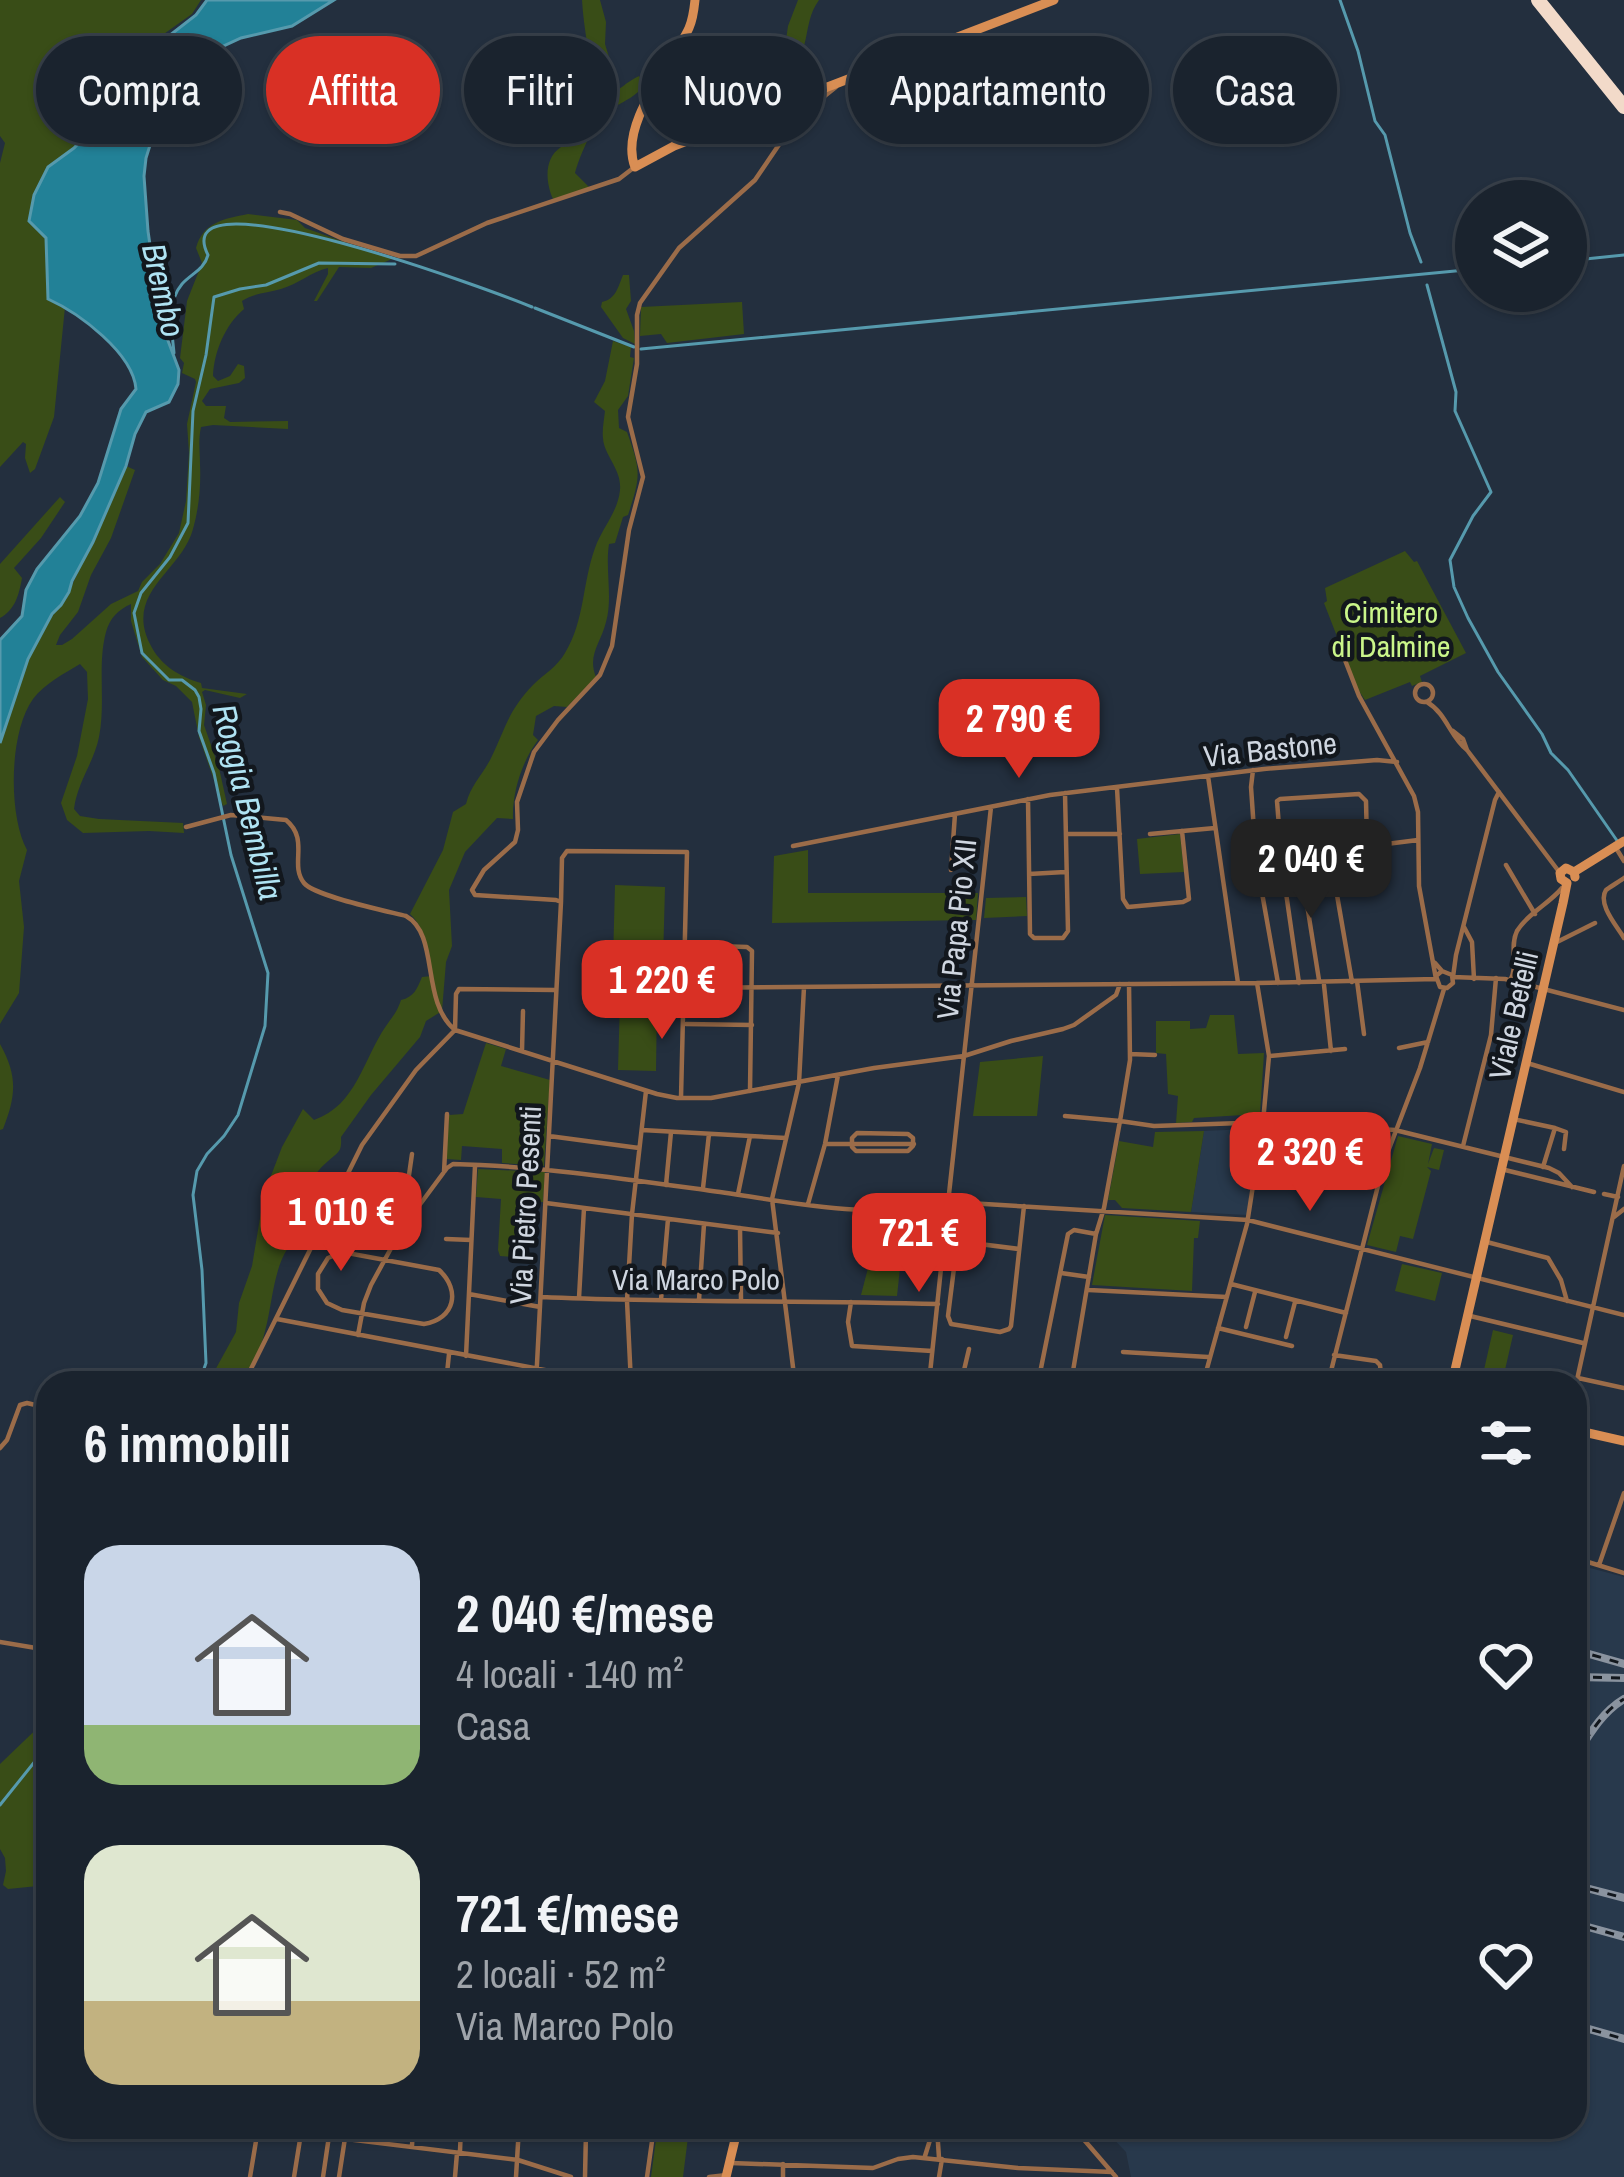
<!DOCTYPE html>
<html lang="it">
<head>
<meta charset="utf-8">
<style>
  :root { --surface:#1a232e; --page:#232b36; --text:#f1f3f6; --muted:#9fa4aa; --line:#38404a; --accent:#d93025 }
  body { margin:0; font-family:"Archivo Narrow",sans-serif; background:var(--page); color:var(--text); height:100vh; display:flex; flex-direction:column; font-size:45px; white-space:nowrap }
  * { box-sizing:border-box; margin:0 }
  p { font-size:39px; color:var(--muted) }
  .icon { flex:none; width:66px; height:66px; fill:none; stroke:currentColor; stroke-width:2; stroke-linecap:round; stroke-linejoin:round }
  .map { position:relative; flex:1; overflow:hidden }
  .side { position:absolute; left:36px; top:1371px; width:1551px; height:768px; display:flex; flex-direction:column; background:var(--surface); border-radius:36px; box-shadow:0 3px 9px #0004,0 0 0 3px var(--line) }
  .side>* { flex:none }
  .banner { position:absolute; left:36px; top:36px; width:1554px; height:108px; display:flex; gap:24px }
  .tools { position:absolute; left:1455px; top:180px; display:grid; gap:24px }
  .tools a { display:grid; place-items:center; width:132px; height:132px; border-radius:50%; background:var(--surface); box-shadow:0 3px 9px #0004,0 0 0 3px var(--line); font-size:60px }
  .price { position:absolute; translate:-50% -102px; padding:0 27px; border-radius:24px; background:var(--accent); color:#fff; font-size:39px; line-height:78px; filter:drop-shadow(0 3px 6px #0008) }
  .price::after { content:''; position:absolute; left:50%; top:72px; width:36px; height:27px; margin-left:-18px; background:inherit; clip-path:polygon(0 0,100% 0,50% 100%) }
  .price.on { background:#222; color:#fff }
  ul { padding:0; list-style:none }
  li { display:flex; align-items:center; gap:36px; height:300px; padding:0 48px }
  li span { display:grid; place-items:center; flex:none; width:336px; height:240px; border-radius:36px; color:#555 }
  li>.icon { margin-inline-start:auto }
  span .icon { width:144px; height:144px; fill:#fffc; stroke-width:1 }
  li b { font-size:51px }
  h2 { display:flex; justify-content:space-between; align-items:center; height:144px; padding:0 48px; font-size:51px }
  .chip { padding:0 42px; border-radius:54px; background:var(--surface); box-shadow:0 3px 9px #0004,0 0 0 3px var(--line); font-size:42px; line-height:108px }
  .chip.on { background:var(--accent); color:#fff }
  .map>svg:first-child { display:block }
  .built { fill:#28394c }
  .green { fill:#394d17 }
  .water { fill:#228197; stroke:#569aad; stroke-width:3 }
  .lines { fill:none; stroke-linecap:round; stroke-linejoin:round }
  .stream { stroke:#569aad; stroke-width:3 }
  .street { stroke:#9b6c49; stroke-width:4.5 }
  .secondary { stroke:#d98e54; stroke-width:9 }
  .highway { stroke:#f2dac9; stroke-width:14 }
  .rail-casing { stroke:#8a939f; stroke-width:8 }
  .rail { stroke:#12171d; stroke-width:3; stroke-dasharray:9; stroke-linecap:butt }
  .labels { text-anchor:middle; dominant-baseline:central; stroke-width:9; stroke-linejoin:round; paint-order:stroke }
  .park-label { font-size:30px; fill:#caf68a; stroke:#12171d }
  .street-label { font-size:30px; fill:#cfd6e0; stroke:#12171d }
  .water-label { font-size:33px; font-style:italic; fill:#afe3f3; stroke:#12171d }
</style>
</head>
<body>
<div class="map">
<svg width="1624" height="2177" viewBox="0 0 1624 2177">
  <rect width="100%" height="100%" fill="#232f3e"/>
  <path class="built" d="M1247 1126 1261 1128 1247 1215 1191 1212 1204 1131 1247 1129Z
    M1575 1564 1624 1577V2177H1131L1126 2152 1102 2127H1575Z"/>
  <path class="green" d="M0 0H201L192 14 161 36 136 91 123 98 74 148 48 167V263L65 307 54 417 35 469 30 473 25 458 26 444 23 442 0 467V163L5 143 0 136Z
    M582 0H600L606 22 605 44 612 67 606 82 607 94C619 92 627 81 639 76L644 85C633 101 615 103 603 116 592 127 579 158 575 173L590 188 553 199C546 183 543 159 561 147 573 140 583 140 587 124 598 84 584 39 582 0Z
    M798 0H819C800 26 815 54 781 75L788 26Z
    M248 214 297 220 305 228 392 259 371 268 339 267 317 301H314L328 274V268C311 272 298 284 281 289 267 293 254 293 242 301L244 309C225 325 214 352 213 376L218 381 230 376 238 364 244 366 245 378 239 383 210 389 202 401 206 406H226L224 418 230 422 288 421V429L213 425 201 427C198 441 200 451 200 464 201 486 199 508 193 529 182 571 124 592 150 644 160 665 180 677 201 683L202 688 247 694 240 698 205 690 202 692 206 705 204 725 219 768 227 804 223 806 199 737 192 702 176 686 163 680 142 657 131 621V604C118 610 110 618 106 632 97 665 106 702 99 737 94 762 77 783 74 809L80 816 99 819 183 823 184 833 149 831 83 833 67 820 61 803 77 756 88 699 87 672 80 664C65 673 44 684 33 699 9 732 8 815 27 850L19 881 24 927 19 993 0 1024V743L28 659 52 613 61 605 69 592 126 466 135 470 111 538 91 575 78 612 60 635 56 645H62L72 639 111 604 138 591 142 582 160 564 179 533 186 501 189 453 187 424 196 382 195 379 182 373 184 363 180 358 187 301 202 263 196 248C203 222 224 219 248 214Z
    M623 275H629L631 301 626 309 634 331 635 344 623 338 601 307 602 302C616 299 618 287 623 275Z
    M742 302 744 334 667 343 661 334 640 336 641 307Z
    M613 341 631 347 630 357 634 358 628 396 618 410 619 428 627 432C641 471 641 476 628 515L623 517 615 543 609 544C605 569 613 598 606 622 601 643 587 655 596 677L567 707 554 706 536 716 533 735 538 740C522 761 512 793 513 819L497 818 465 852 449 890 452 946 446 962 442 1011 426 1021 420 1037 371 1095 341 1137C342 1153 338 1152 327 1162 307 1179 298 1204 306 1229 272 1253 275 1295 265 1331 261 1350 251 1367 241 1383H208L236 1332 239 1303 252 1266 264 1194 282 1147 303 1109 314 1120C357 1105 363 1059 386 1026 393 1016 397 1012 401 1000 414 997 417 989 422 977L432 976C428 954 427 930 410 914L443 850 453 812 466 804C471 784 483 775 492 756 506 727 508 711 533 685 544 674 557 667 565 653 585 620 582 584 595 548 602 528 618 512 620 490 622 469 604 456 603 438 602 430 604 420 605 411L594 402 605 381Z
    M60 497 65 502 41 538 14 568 22 578C19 595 15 610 0 618V564Z
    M1405 551 1414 562 1417 561 1466 653 1420 676 1422 682 1412 686 1410 682 1365 700 1357 688 1324 603 1327 601 1325 588Z
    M1331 820 1332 848 1310 849 1309 821Z
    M1180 834 1184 872 1140 874 1137 839Z
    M808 850V893H978L976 920 772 923 774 856Z
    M615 885 665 887 663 962 613 961Z
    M1026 897 1027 916 984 918 986 898Z
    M620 1000 657 1001 656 1071 618 1070Z
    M1210 1015H1234L1238 1054 1264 1053 1260 1114 1194 1118 1192 1122 1176 1123 1178 1096 1168 1094 1166 1054 1156 1053V1021H1190V1029L1206 1028Z
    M486 1043 506 1049 501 1066 550 1080 544 1166 502 1163V1149L462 1146 461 1160 446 1159 449 1115 463 1114Z
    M0 1044C18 1076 16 1096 3 1129L0 1130Z
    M1043 1056 1037 1116H973L980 1062Z
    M1204 1131 1191 1212 1122 1208 1115 1200H1108L1119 1141 1153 1147 1155 1132Z
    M1398 1136 1432 1144 1428 1164 1434 1148 1444 1150 1439 1170 1427 1167 1431 1171 1413 1239 1400 1236 1396 1252 1367 1245Z
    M478 1169 545 1172 543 1202H527L525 1231H519L518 1252 513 1257 500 1256 498 1250 501 1199 476 1197Z
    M1105 1215 1200 1221 1198 1238H1194L1192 1291 1092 1285Z
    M865 1235 908 1240 906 1259H901L897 1296 861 1295 873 1249 865 1246Z
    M1402 1264 1442 1273 1435 1301 1395 1291Z
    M1493 1330 1513 1335 1502 1383H1481Z
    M48 1718V1782L42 1793 48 1795V1799L41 1809 48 1812V1885L8 1889 3 1885 6 1871 5 1858 0 1849V1764Z
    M657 2132 688 2137 683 2177H651Z"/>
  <path class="water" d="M207 0H334L292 26 241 38 185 64 161 110 146 158 144 176 148 231 161 322 179 370 178 384 169 402 146 412 135 434 126 466 93 542 72 581 69 592 61 605 52 614 28 659 0 743V640L22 616 26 590 37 569 80 516 98 483 121 409 136 389C133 353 79 313 48 299L46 238 29 221 34 195 48 167 74 148 123 98 135 91 156 46 196 15Z"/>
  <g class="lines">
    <path class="stream" d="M1340 0 1358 51 1375 121 1385 135 1410 233 1421 262
      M1566 261 1624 255
      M1427 285 1456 392 1455 411 1491 492 1473 516 1450 560 1454 587 1468 618 1498 672 1542 734 1551 753 1568 770 1618 842
      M535 308 634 347
      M641 349 1476 269
      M174 353C172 330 166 303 182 284 192 273 204 270 208 255 163 166 506 296 532 307
      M199 1383 206 1363 202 1270 193 1195 197 1171 207 1154 224 1136 238 1115 265 1026 268 973 231 855 214 773 199 731 201 709 199 697 195 690 182 680H169L142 653 134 613 141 593 170 557 188 523 193 411 206 355 214 297 240 289 266 285 319 263 395 264
      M0 1805 48 1745"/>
    <path class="street" d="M280 212 290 214 343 239 400 256H416L487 223 619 179 632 169
      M1415 693a9 9 0 1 1 18 0a9 9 0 1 1-18 0Z
      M1427 702C1447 714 1450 737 1467 750L1560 873
      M1453 731 1463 739 1467 750
      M1253 770 1251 787 1256 859 1278 983
      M1208 776 1238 983
      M1117 788 1123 899 1128 907 1183 902 1189 899 1182 831
      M1499 792 1495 800 1456 955 1453 977 1505 979 1624 1010
      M1028 799 1030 934 1034 938H1063L1068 931 1065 793
      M186 827 231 815 286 820C310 840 289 864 304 883 314 896 386 911 406 916 440 935 420 1001 455 1030L657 1094 677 1098H711L874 1068 964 1056 1011 1041 1063 1029 1074 1025 1116 995 1120 984
      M1066 834H1120
      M1150 834 1215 828
      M793 846 1050 795 1264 769 1377 760 1397 762
      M1616 848 1624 861
      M1347 849 1418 840
      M1330 854 1337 895
      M1506 865 1535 914
      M1257 867 1282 865
      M951 870 955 814
      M1302 873 1319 980
      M1029 874 1065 872
      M1624 878C1623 879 1607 889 1606 890 1597 904 1617 926 1624 938
      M561 902 562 858 567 851 687 852 681 1098
      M1464 927 1472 942 1474 979
      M1557 942 1595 923
      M684 945 747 947 752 951 750 1091
      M1435 963 1442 971 1452 975 1453 983 1447 988 1440 987 1436 976 1442 971
      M1357 981 1364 1034
      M1510 981C1519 965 1509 947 1517 931 1527 914 1550 903 1562 888
      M1299 983 1282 865 1277 801 1280 799 1359 794 1366 801 1368 887 1337 895 1352 982
      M1324 985 1331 1051
      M684 988 1257 983 1436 979 1419 886 1418 812 1414 796 1359 696 1343 655
      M686 1024 752 1025
      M455 1030 456 994 459 989 555 990
      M1399 1048 1428 1042
      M522 1051 523 1011
      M1130 1054 1155 1055
      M1269 1056 1345 1049
      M1527 1063 1624 1092
      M1065 1116 1120 1121 1130 1060 1129 984
      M1513 1119 1555 1128 1543 1167
      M1555 1128 1566 1132 1564 1149
      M642 1130 786 1138
      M857 1133 908 1134 913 1138V1146L908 1151H856L852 1147V1138Z
      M549 1136 639 1148
      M825 1144H914
      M1463 1146 1491 1035 1496 978
      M412 1154 406 1196 409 1202 419 1206
      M1501 1169 1594 1192
      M444 1172 447 1114
      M666 1185 671 1132
      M703 1188 709 1134
      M738 1194 750 1136
      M1604 1194 1618 1197
      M956 1199 968 1203 1248 1220 1624 1315
      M546 1203 778 1233
      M808 1204 825 1144 838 1075
      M1614 1217 1624 1209
      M740 1228 741 1299
      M446 1239 471 1240
      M1483 1241 1548 1258 1561 1280 1567 1301
      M1019 1249 964 1242 957 1244 948 1316 951 1324 1000 1332 1009 1329 1011 1326 1024 1206
      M342 1252 439 1270C461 1290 455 1319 424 1324L342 1310 327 1303 318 1289V1274L328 1258Z
      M1061 1273 1089 1277
      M1231 1284 1346 1313
      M1089 1290 1227 1297
      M469 1294 540 1307
      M542 1297C674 1303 806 1300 938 1304
      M579 1298 584 1208
      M661 1300 668 1219
      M699 1300 704 1224
      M851 1302 848 1322 852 1346 932 1351
      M1466 1315 1583 1343
      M277 1319 613 1383
      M1246 1327 1255 1292
      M1218 1328 1292 1346
      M358 1335 364 1303 371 1285 401 1230 447 1168 453 1164C539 1166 626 1179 712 1191 778 1199 878 1225 941 1198
      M1286 1337 1295 1302
      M1123 1352 1208 1357
      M1334 1355 1376 1361 1380 1365 1382 1383
      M466 1356 475 1166
      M1578 1378 1624 1388
      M244 1383 362 1145 416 1070 455 1030
      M446 1383 449 1354
      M536 1383 561 902 556 900 475 895 472 890 484 870 515 842 518 830 517 802 534 752 558 720 600 675 612 646 629 530 643 477 628 417 637 364V315L640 303 679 248 755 180 797 118 836 87
      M631 1383 627 1301 632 1214 646 1091
      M795 1383 772 1199 799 1083 804 987
      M929 1383 947 1211 956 1204V1199L949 1194 991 807
      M961 1383 969 1349
      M1038 1383 1068 1234 1074 1230 1096 1234 1104 1208 1120 1121 1154 1126 1271 1122 1395 1130 1549 1168 1559 1173 1572 1187
      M1071 1383 1096 1234
      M1203 1383 1247 1224 1263 1122 1269 1056 1257 983
      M1328 1383 1384 1162 1420 1068 1444 989
      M1575 1389 1624 1166
      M0 1448 7 1440 20 1405 27 1403 48 1408
      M1575 1558 1624 1573
      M1599 1565 1624 1493
      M0 1642 36 1648 48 1612
      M247 2127 518 2160 571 2177
      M1073 2127 1116 2177
      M937 2128 939 2158
      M412 2146 413 2127
      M460 2151 461 2127
      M925 2156 934 2127
      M731 2163 873 2168 898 2159 913 2157 1018 2168 1112 2172
      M250 2177 258 2129
      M294 2177 302 2127
      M323 2177 329 2136
      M339 2177 345 2138
      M455 2177 457 2153
      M516 2177 519 2127
      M585 2177 586 2131
      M647 2177 654 2127
      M709 2177 727 2175
      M783 2177V2164
      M939 2177 942 2159"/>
    <path class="secondary" d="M695 0C694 10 693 19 689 28 672 65 618 124 635 167L674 146 1054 0
      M1575 877 1574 872 1624 841
      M1452 1383 1563 903 1567 883 1561 879 1560 873 1566 868 1574 872
      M1575 1430 1624 1441
      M726 2177 738 2127"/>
    <path class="highway" d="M1538 0 1624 107"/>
    <g class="rail-casing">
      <path id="rail" d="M1575 1650 1624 1664
        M1575 1677 1624 1678
        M1575 1757C1589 1735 1602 1712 1624 1699
        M1590 1889 1624 1898
        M1588 1927 1624 1937
        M1575 2025 1624 2039"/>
    </g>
    <use href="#rail" class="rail"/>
  </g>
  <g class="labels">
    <g class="park-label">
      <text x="1391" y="612">Cimitero<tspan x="1391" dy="34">di Dalmine</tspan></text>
    </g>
    <g class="street-label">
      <text transform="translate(1270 749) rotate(-6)">Via Bastone</text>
      <text transform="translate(956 929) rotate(-84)">Via Papa Pio XII</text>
      <text transform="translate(1513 1015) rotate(-77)">Viale Betelli</text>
      <text transform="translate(525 1205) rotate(-87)">Via Pietro Pesenti</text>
      <text x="696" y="1279">Via Marco Polo</text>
    </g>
    <g class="water-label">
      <text transform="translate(164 290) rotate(77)">Brembo</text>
      <text transform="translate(248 802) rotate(76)">Roggia Bembilla</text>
    </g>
  </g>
</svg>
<div class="tools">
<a><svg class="icon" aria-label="layers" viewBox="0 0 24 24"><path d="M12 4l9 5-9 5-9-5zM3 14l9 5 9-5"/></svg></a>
</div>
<b class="price" style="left:1019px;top:781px">2 790 €</b>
<b class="price on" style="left:1311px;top:921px">2 040 €</b>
<b class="price" style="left:662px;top:1042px">1 220 €</b>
<b class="price" style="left:1310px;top:1214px">2 320 €</b>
<b class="price" style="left:341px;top:1274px">1 010 €</b>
<b class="price" style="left:919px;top:1295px">721 €</b>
<div class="banner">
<a class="chip">Compra</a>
<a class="chip on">Affitta</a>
<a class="chip">Filtri</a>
<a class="chip">Nuovo</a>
<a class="chip">Appartamento</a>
<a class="chip">Casa</a>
</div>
<section class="side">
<h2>6 immobili<svg class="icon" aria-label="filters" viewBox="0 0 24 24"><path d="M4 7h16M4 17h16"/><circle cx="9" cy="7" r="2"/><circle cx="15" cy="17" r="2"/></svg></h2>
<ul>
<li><span style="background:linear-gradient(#c9d6e8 75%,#8fb573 0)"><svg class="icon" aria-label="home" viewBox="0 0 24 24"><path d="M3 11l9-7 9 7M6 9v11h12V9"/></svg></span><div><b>2 040 €/mese</b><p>4 locali · 140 m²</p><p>Casa</p></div><svg class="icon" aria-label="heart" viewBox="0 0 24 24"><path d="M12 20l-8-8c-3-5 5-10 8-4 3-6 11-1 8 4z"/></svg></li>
<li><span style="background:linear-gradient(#dfe7d0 65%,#c2b280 0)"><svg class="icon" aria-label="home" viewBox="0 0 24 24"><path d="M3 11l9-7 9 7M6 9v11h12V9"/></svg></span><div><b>721 €/mese</b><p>2 locali · 52 m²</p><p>Via Marco Polo</p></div><svg class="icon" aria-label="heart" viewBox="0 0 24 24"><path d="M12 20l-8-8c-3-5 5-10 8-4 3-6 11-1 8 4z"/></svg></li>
</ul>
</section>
</div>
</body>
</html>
